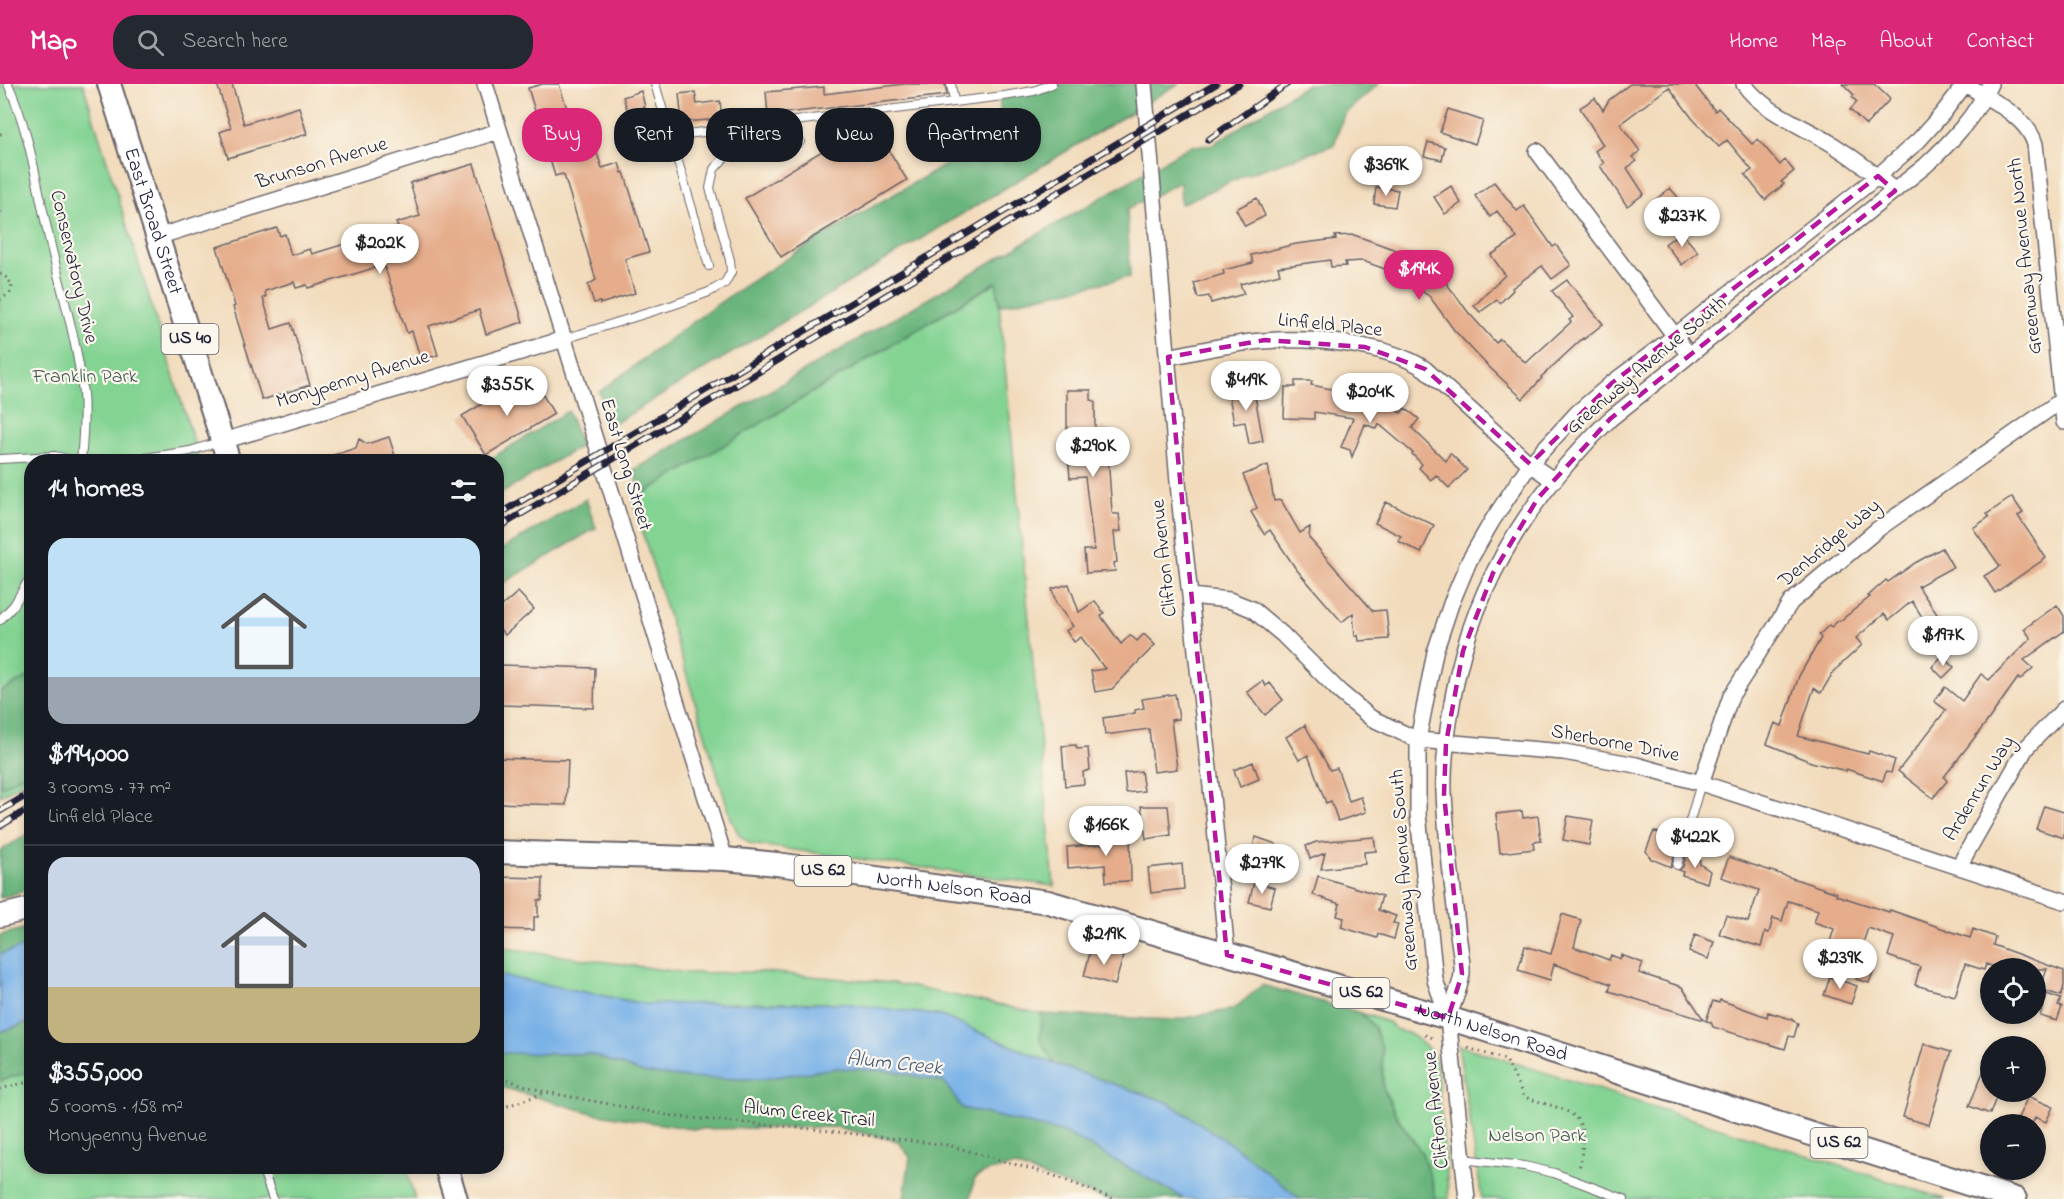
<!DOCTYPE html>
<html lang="en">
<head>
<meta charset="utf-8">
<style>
  :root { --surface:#171b24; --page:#242831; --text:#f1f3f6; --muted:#9ea1a6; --line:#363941; --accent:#db2777 }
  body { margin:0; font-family:"Indie Flower",sans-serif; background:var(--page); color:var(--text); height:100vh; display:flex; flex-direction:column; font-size:22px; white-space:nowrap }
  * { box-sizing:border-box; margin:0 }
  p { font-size:20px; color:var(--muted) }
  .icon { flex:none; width:33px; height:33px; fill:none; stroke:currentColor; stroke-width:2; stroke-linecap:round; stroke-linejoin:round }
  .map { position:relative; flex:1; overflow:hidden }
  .side { position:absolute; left:24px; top:370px; width:480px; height:720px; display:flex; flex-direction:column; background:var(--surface); border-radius:24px; box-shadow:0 3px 9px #0003 }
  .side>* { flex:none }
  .banner { position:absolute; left:522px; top:24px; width:570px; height:54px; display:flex; gap:12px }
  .controls { position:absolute; left:1980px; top:874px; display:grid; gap:12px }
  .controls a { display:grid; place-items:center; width:66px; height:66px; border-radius:50%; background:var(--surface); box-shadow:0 3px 9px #0003; font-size:30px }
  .price { position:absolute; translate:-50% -51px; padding:0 14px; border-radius:21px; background:#fff; color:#222; font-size:20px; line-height:39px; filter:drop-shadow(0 2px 3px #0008) }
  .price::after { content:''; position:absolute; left:50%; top:36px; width:18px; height:14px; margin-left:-9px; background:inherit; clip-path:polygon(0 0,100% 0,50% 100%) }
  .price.current { background:var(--accent); color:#fff }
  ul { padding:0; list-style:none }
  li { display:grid; align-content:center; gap:12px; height:318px; padding:0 24px }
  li+li { border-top:2px solid var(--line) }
  li span { display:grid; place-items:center; height:186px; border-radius:18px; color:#555 }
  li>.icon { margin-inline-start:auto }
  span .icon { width:108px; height:108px; fill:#fffc; stroke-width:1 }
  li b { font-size:26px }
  h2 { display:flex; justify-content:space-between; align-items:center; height:72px; padding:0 24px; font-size:26px }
  .pill { padding:0 21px; border-radius:24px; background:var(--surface); box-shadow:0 3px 9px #0003; font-size:21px; line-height:54px }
  .pill.current { background:var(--accent); color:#fff }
  header { display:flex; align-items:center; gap:36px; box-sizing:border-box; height:84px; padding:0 30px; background:var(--accent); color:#fff }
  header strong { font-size:28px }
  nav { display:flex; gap:33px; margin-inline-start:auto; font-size:21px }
  .search { width:420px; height:54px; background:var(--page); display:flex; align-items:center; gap:15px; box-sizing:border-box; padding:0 21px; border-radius:24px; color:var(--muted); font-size:22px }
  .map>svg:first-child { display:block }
  .green { fill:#83d393; stroke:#527a67; stroke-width:1.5 }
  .forest { fill:#6ab57d; stroke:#466c5c; stroke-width:1.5 }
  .water { fill:#77b0e7; stroke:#4c6991; stroke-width:1.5 }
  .building { fill:#e5ad8b }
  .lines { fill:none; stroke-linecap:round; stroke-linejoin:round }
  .service-casing { stroke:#6b6368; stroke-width:10 }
  .minor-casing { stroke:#6b6368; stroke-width:18 }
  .secondary-casing { stroke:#6b6368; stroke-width:24 }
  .primary-casing { stroke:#6b6368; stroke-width:26 }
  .path { stroke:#6b6368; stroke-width:3; stroke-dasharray:1.5 4.5; stroke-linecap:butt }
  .service { stroke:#fff; stroke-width:8 }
  .minor { stroke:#fff; stroke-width:15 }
  .secondary { stroke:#fff; stroke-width:21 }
  .primary { stroke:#fff; stroke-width:22 }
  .rail-casing { stroke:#22223b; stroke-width:7 }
  .rail { stroke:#fbf7ec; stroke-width:4.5; stroke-dasharray:14; stroke-linecap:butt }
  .marked { fill:none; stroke:#b5179e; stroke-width:4.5; stroke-dasharray:12 8; stroke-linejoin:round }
  .labels { text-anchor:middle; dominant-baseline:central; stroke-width:4.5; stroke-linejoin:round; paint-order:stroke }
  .shield { fill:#fbf7ec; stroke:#636270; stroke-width:1.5 }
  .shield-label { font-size:18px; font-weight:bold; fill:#22223b }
  .street-label { font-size:20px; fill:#22223b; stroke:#fbf7ec }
  .park-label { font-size:20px; fill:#3f5755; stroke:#fbf7ec }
  .water-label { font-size:21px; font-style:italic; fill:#405477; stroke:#fbf7ec }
</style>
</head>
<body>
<header>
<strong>Map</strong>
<div class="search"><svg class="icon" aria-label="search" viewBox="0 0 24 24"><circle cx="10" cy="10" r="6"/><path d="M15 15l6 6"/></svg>Search here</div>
<nav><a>Home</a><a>Map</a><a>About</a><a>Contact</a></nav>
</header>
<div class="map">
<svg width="2064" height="1115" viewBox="0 0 2064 1115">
  <rect width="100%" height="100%" fill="#fbf7ec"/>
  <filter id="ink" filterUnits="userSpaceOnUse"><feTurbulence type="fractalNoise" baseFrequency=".0167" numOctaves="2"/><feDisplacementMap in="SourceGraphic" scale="12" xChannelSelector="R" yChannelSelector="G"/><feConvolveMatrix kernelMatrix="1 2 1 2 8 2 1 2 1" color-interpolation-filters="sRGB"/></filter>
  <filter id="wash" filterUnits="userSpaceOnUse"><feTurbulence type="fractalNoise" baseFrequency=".008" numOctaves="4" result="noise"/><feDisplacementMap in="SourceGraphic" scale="24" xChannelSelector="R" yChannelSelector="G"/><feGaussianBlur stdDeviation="1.35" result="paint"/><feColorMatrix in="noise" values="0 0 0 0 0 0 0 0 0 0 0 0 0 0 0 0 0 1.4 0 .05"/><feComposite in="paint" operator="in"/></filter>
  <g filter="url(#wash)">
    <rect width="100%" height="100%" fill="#f2dbbc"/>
    <path class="green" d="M0 0H83L200 378H32L31 693 0 712Z
      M997 198 1054 802 751 760 739 751 731 734 633 418 641 411Z
      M31 843 32 1083H405L415 1115H0V851Z
      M497 863 687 889 763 888 893 899 1042 930 1040 955 1054 980 941 932 842 919 645 920 497 891Z
      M1361 929 1390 939 1396 946 1411 950 1432 968 1436 978 1449 1115H1435L1433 1101 1422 1069 1397 1033 1383 1004 1382 964 1374 943Z
      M1458 961 1945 1115H1482Z"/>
    <path class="forest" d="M1059 0H1178L612 341 599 308C642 277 684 243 728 213 816 154 909 100 1003 50L999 13 1050 4Z
      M1307 0H1379L1344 30 1334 61 1245 91 1181 120 1180 98 1127 125 1130 193 1000 221 996 198 641 411 634 386 1190 62 1212 61Z
      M568 327 581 362 497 412 496 378H485Z
      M586 415 596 444 497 503V468Z
      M31 591V686L0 704V608Z
      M31 748V805L0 814V767Z
      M31 843V861L0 870V851Z
      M1262 901 1361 929 1374 943 1382 964 1383 1004 1397 1033 1422 1069 1433 1101 1435 1115H1300L1234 1062 1167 1018 1054 980 1040 955 1042 930 1173 936 1234 925Z
      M31 937V987L0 997V948Z
      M496 969 590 970 644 989 689 994 761 995 836 984 894 987 944 998 963 1024 1066 1049 1185 1115H1105L1015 1082 988 1087 975 1094 970 1115H904L910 1073 898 1057 835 1043 692 1045 592 1029 497 1002Z"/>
    <path class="water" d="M31 861V937L0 948V870Z
      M497 891 645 920 842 919 941 932 1054 980 1167 1018 1234 1062 1300 1115H1185L1066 1049 962 1024 944 998 894 987 836 984 761 995 689 994 644 989 590 970 497 969Z"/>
    <g id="blocks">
      <path class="building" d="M217 0H232L244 40 299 23 307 50 228 74 220 48 231 44Z
        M543 0H559L571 37 576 35 583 57 592 54 602 84 619 79 622 89 624 88 649 168 625 175 635 209 600 220V218L594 219 588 201 596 196 564 91 562 90 555 92 528 4Z
        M904 0H945L947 11 768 31 766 8 824 3V10Z
        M1630 0H1694L1715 27 1718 24 1752 60 1758 55 1780 81 1785 76 1794 87 1781 98 1784 100 1765 116 1745 91 1752 86 1727 56 1719 63 1692 34 1669 3 1620 40 1640 67 1632 73 1637 77 1627 84 1644 110 1627 122 1600 82 1604 79 1595 67 1603 61 1580 24 1595 14 1603 26 1609 16Z
        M1843 0H1874L1890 15 1866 41 1850 26 1857 18 1852 13 1854 11Z
        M641 7 645 23 628 28 623 13Z
        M695 8 697 20 720 17 722 35 682 38 679 10Z
        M1448 25 1483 37 1475 60 1440 48Z
        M871 37 907 96 781 173 745 114Z
        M1428 58 1445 63 1442 76 1424 72Z
        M474 80 523 238 486 250 479 226 429 242 438 271 421 276 412 247 407 249 384 181 308 204 307 201 296 204 294 198 265 207 266 213 263 214 272 245 291 239 310 301 262 316 233 223 235 222 217 163 277 144 280 152 285 150 291 171 310 165 312 170 348 159 346 152 359 148 361 154 398 143 396 139 420 132 410 99Z
        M1494 98 1517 127 1524 122 1553 163 1556 161 1571 181 1552 195 1542 182 1512 204 1513 206 1500 219 1497 216 1480 228 1474 222 1505 191 1491 171 1517 154 1497 127 1490 133 1475 112Z
        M1451 102 1461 119 1445 130 1434 113Z
        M1376 103 1398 106 1395 123 1374 120Z
        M1670 104 1681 117 1665 131 1654 117Z
        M1257 114 1265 132 1245 142 1236 125Z
        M1681 148 1698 168 1682 181 1665 160Z
        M1354 151 1413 172 1425 181 1429 176 1468 228 1496 259 1500 255 1526 279 1571 238 1569 236 1573 233 1552 207 1567 196 1603 240 1584 255 1583 254 1541 293 1542 294 1523 315 1485 279 1454 246 1430 213 1396 189 1363 177 1345 178 1346 182 1331 183 1330 176 1278 183 1280 190 1240 200 1244 210 1211 219 1209 212 1198 214 1194 199 1224 190 1223 186 1253 179 1251 171 1296 160 1336 155 1335 152Z
        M1295 297H1312L1311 301 1372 313 1401 329 1405 324 1419 335 1412 344 1446 377 1450 369 1467 386 1449 404 1436 391 1431 396 1419 384 1422 380 1412 370 1413 369 1379 340 1377 345 1365 340 1352 373 1350 366 1341 363 1353 334 1314 328V335L1284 334 1285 303H1295Z
        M536 299 554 330 486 371 462 332 510 303 515 312Z
        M1253 301 1263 357 1249 360 1245 338 1234 340 1228 305Z
        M1067 306H1091V316L1095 317V345L1106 344 1112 428 1113 430H1119L1121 447 1114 448 1117 478 1114 479 1115 487 1086 489 1084 466H1094L1085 393 1070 394 1067 359Z
        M389 353 397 378H322L321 375 356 364 359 355 367 360Z
        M1268 381 1274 417 1281 416 1300 449 1310 443 1309 454 1373 527 1386 526 1389 555 1359 557 1358 551 1355 552 1353 529 1342 538 1296 485 1270 446 1264 450 1251 428 1257 424 1243 391Z
        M2012 413 2023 429 2018 432 2046 474 1995 509 1984 492 2000 482 1973 444 1989 433 1987 430Z
        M1386 418 1434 441 1421 469 1398 457 1401 452 1375 439Z
        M1942 464 1953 483 1918 502 1943 539 1931 547 1912 517 1889 536 1884 530 1856 554 1862 561 1834 587 1821 609 1814 604 1798 652 1868 670 1869 667 1895 676 1891 689 1886 688 1883 697 1846 685V687L1811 678 1767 660 1775 639 1782 642 1799 592 1821 554 1819 551 1829 541 1831 543 1839 536 1840 537 1870 513 1868 512 1886 496 1888 498 1915 479Z
        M1069 500 1079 528 1095 517 1104 529 1101 532 1121 560 1130 551 1137 557 1144 550 1155 561 1112 605 1095 608 1091 587 1105 585 1081 553 1074 558 1066 547 1073 542 1056 519 1052 505Z
        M518 508 534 525 505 551 496 541V527Z
        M2057 521 2064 532V547L2024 576 2033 584 2020 596 2018 594 1986 639 1944 693 1947 697 1933 714 1898 687 1946 626 1934 617 1945 603 1962 617 1981 590 1989 596 2031 554 2024 545Z
        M1942 572 1954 583 1943 594 1932 583Z
        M501 581 595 584 594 624 499 621Z
        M1262 597 1266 602 1270 599 1283 616 1265 631 1247 608Z
        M1175 610 1179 635 1171 636 1177 685 1154 688 1149 645 1105 651 1103 634 1135 629V626L1144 624 1142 615Z
        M1305 641 1330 686 1337 684 1349 717 1361 713 1366 728 1338 737 1331 717 1326 719 1308 671 1299 676 1286 653Z
        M1076 661 1077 665 1088 664 1090 686 1083 688 1084 700 1065 702 1062 662Z
        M496 674 568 676 566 721 496 719Z
        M1253 678 1259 695 1240 703 1234 686Z
        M1141 687 1144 707 1126 709 1124 689Z
        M1141 722H1168L1171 751 1146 755Z
        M2044 722 2064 728V754L2036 745Z
        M1522 727 1523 734 1538 732 1541 757 1533 758 1534 765 1500 769 1496 730Z
        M1568 732 1593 736 1589 761 1563 756Z
        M1654 747 1676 756 1673 764H1676L1671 783 1651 775 1646 767Z
        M1130 748 1131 797 1106 798 1105 781 1068 784 1067 763 1105 760V749Z
        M1256 753 1276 760 1270 778 1250 772Z
        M1374 753 1376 767 1364 768 1365 780 1321 785 1325 769 1310 775 1306 762 1316 758Z
        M1687 768 1699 772 1700 780 1710 787 1707 799 1682 791 1683 788 1679 786 1683 783Z
        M1729 773 1837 809 1836 811 1889 828 1890 826 1970 854 1973 845 1995 853 1993 861 2064 887V902L2061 912 2040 905 2047 885H2000L1986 880 1984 886 1965 880 1955 912 1915 901 1920 883 1888 872 1894 853 1868 844 1860 868 1830 858 1834 845 1814 838 1818 826 1788 817 1782 837 1773 834 1769 849 1765 848 1761 863 1719 850 1726 831 1748 838 1759 806 1721 793Z
        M1182 780 1184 805 1151 809 1148 784Z
        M1318 792 1382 812 1378 826 1396 832 1393 839 1398 840 1394 855 1378 850 1377 854 1341 843 1344 834 1337 832 1340 820 1313 811Z
        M496 793 543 794 542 816H538V833H534V846L496 845Z
        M1254 798 1275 804 1270 823 1249 818Z
        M1562 830 1581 836 1574 863 1609 876 1611 871 1620 875 1621 871 1643 879 1639 889 1682 903 1704 936 1609 907 1611 900 1554 880 1550 896 1518 886 1525 862 1551 870Z
        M1695 851 1714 858 1708 875 1689 868Z
        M1101 863 1119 868 1118 871 1123 873 1115 901 1084 892 1091 865 1100 867Z
        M1862 879 1875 883 1869 899 1856 895Z
        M1830 893 1857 902 1851 920 1824 911Z
        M2047 910 2061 915 2058 922 2062 923 2057 937 2040 932Z
        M1720 916 1767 933 1768 928 1794 936 1793 937 1798 939 1794 953 1789 952 1785 965 1713 943 1711 938 1706 937 1713 917 1719 919Z
        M1924 960 1951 968 1929 1041 1903 1033Z
        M1989 974 1990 1008H1998L1990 1030 1969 1022Z
        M2028 1012 2053 1023 2046 1038 2035 1033 2032 1040 2018 1034Z"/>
    </g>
  </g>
  <g filter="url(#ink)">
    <use href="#blocks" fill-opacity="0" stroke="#6b6368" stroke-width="1.5"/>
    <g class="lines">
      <g class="service-casing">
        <path id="service" d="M8 0C29 46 36 96 47 145 59 200 77 253 83 310 85 332 83 355 81 378
          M655 0 709 182
          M951 0 954 18
          M778 39 782 60
          M670 52 1004 12 1034 7 1052 0
          M564 255 673 221 709 208 725 199 731 188 730 176 710 104 714 85 726 72 741 66 800 58
          M0 375 55 372 79 378
          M120 378 190 367 222 357
          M0 536 14 521 32 490
          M1677 781 1701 699
          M1462 1075 1524 1082 1554 1089 1624 1115
          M259 1083 264 1089 273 1115"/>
      </g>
      <g class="minor-casing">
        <path id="minor" d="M485 0 725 775
          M1144 0 1180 421 1212 712 1227 871
          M1744 0C1763 28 1804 42 1832 60 1854 74 1875 90 1895 107
          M1965 0C1989 15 2027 32 2035 60L2064 338
          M1537 67 1689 271
          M157 153 499 47
          M1168 273C1199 267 1231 259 1263 257 1309 253 1386 259 1425 285L1530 380 1553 396
          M223 357 564 255
          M1190 512 1229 516 1252 525 1282 550 1340 608 1371 634 1418 656 1564 668 1636 681 1701 699 2064 817
          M1701 699 1731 612 1791 518 1878 445 2062 316
          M1959 782 2026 664 2064 625
          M1448 934C1453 920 1460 904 1462 890 1463 875 1458 856 1457 841 1452 797 1446 753 1444 709 1443 683 1446 658 1450 632 1467 511 1523 419 1610 335L1925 82C1950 59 1976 32 1990 0
          M1467 1115 1448 934 1435 896 1418 730V656L1435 568 1451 520 1469 477 1492 437 1530 380 1577 329 1612 299 1675 252 1878 92 1919 56 1943 29 1965 0"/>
      </g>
      <g class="secondary-casing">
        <path id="secondary" d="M0 832 32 824"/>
      </g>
      <g class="primary-casing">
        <g id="primary">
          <path id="s1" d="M109 0 229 378"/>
          <path id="s2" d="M496 768 725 775 777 780 1048 818 1448 934 2015 1115"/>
          <path d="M446 1083 456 1115"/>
        </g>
      </g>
      <path class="path" d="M0 50 6 49
        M0 127V130
        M0 190 7 194 12 201 11 208 0 216
        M1425 951 1433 954
        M1468 964 1506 976 1524 1013C1573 1029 1591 1025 1579 1085
        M496 992 545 1008 678 1033 813 1045 948 1061 1052 1091 1114 1115
        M0 1005 32 997
        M496 1026 544 1009"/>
      <use href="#service" class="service"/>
      <use href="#minor" class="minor"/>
      <use href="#secondary" class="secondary"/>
      <use href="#primary" class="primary"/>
      <g class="rail-casing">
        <path id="rail" d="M1208 56 1287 0
          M496 432 1216 0
          M496 445 1239 0
          M0 727 32 708
          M0 742 32 723"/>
      </g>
      <use href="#rail" class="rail"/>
    </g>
  </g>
  <path class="marked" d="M1878 92 1895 107 1610 335 1538 414 1493 489 1463 567 1446 659 1444 710 1462 890 1448 934 1227 871 1168 273 1265 256 1365 263 1425 285 1530 380 1612 299Z"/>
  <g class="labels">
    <g class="shield">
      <rect x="161.5" y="240" width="57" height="30" rx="4.5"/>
      <rect x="794.5" y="772" width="57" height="30" rx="4.5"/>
      <rect x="1332.5" y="894" width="57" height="30" rx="4.5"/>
      <rect x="1810.5" y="1044" width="57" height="30" rx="4.5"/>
    </g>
    <g class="shield-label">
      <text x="190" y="255">US 40</text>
      <text x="823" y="787">US 62</text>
      <text x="1361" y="909">US 62</text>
      <text x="1839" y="1059">US 62</text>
    </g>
    <g class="street-label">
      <text transform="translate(322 80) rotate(-17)">Brunson Avenue</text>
      <text stroke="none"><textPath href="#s1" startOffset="144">East Broad Street</textPath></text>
      <text transform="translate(2026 172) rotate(-96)">Greenway Avenue North</text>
      <text transform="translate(73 183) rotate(77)">Conservatory Drive</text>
      <text transform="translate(1330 242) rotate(6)">Linfield Place</text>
      <text transform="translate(1647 282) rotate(-40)">Greenway Avenue South</text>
      <text transform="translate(353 296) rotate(-17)">Monypenny Avenue</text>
      <text transform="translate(625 381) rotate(73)">East Long Street</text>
      <text transform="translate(1830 460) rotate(-40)">Denbridge Way</text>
      <text transform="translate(1165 474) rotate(-96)">Clifton Avenue</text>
      <text transform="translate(1615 660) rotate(11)">Sherborne Drive</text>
      <text transform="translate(1980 705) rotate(-59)">Ardenrun Way</text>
      <text transform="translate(1405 786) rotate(-94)">Greenway Avenue South</text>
      <text stroke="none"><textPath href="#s2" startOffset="460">North Nelson Road</textPath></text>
      <text stroke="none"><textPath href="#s2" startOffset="1018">North Nelson Road</textPath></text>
      <text transform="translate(1437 1026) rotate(-96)">Clifton Avenue</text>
      <text transform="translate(809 1031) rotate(6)">Alum Creek Trail</text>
    </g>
    <g class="park-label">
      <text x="85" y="293">Franklin Park</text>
      <text x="1537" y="1052">Nelson Park</text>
    </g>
    <g class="water-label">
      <text transform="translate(894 980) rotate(6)">Alum Creek</text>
    </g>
  </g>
</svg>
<div class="controls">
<a><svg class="icon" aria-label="locate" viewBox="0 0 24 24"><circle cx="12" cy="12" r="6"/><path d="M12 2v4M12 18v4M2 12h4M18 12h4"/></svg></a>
<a>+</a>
<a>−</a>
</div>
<b class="price" style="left:1386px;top:113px">$369K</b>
<b class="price" style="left:1682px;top:164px">$237K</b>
<b class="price" style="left:380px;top:191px">$202K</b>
<b class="price current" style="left:1419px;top:217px">$194K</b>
<b class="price" style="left:1246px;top:328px">$419K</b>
<b class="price" style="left:507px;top:333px">$355K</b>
<b class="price" style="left:1370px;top:340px">$204K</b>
<b class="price" style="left:1093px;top:394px">$290K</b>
<b class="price" style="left:1943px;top:583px">$197K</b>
<b class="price" style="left:1106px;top:773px">$166K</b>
<b class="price" style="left:1695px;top:785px">$422K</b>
<b class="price" style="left:1262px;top:811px">$279K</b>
<b class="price" style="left:1104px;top:882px">$219K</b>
<b class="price" style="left:1840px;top:906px">$239K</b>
<div class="banner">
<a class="pill current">Buy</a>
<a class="pill">Rent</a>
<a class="pill">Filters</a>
<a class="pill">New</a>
<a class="pill">Apartment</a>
</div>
<section class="side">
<h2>14 homes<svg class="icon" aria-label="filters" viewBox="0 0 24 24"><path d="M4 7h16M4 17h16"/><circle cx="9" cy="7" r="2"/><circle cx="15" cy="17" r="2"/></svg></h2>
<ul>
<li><span style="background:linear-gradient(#bfe0f5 75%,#9aa5b1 0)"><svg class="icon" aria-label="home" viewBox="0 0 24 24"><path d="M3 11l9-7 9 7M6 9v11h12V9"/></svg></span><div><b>$194,000</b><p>3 rooms · 77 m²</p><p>Linfield Place</p></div></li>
<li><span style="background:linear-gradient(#c9d6e8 70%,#c2b280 0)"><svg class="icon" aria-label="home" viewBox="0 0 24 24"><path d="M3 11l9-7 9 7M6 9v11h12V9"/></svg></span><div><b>$355,000</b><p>5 rooms · 158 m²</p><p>Monypenny Avenue</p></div></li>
</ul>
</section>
</div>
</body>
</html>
